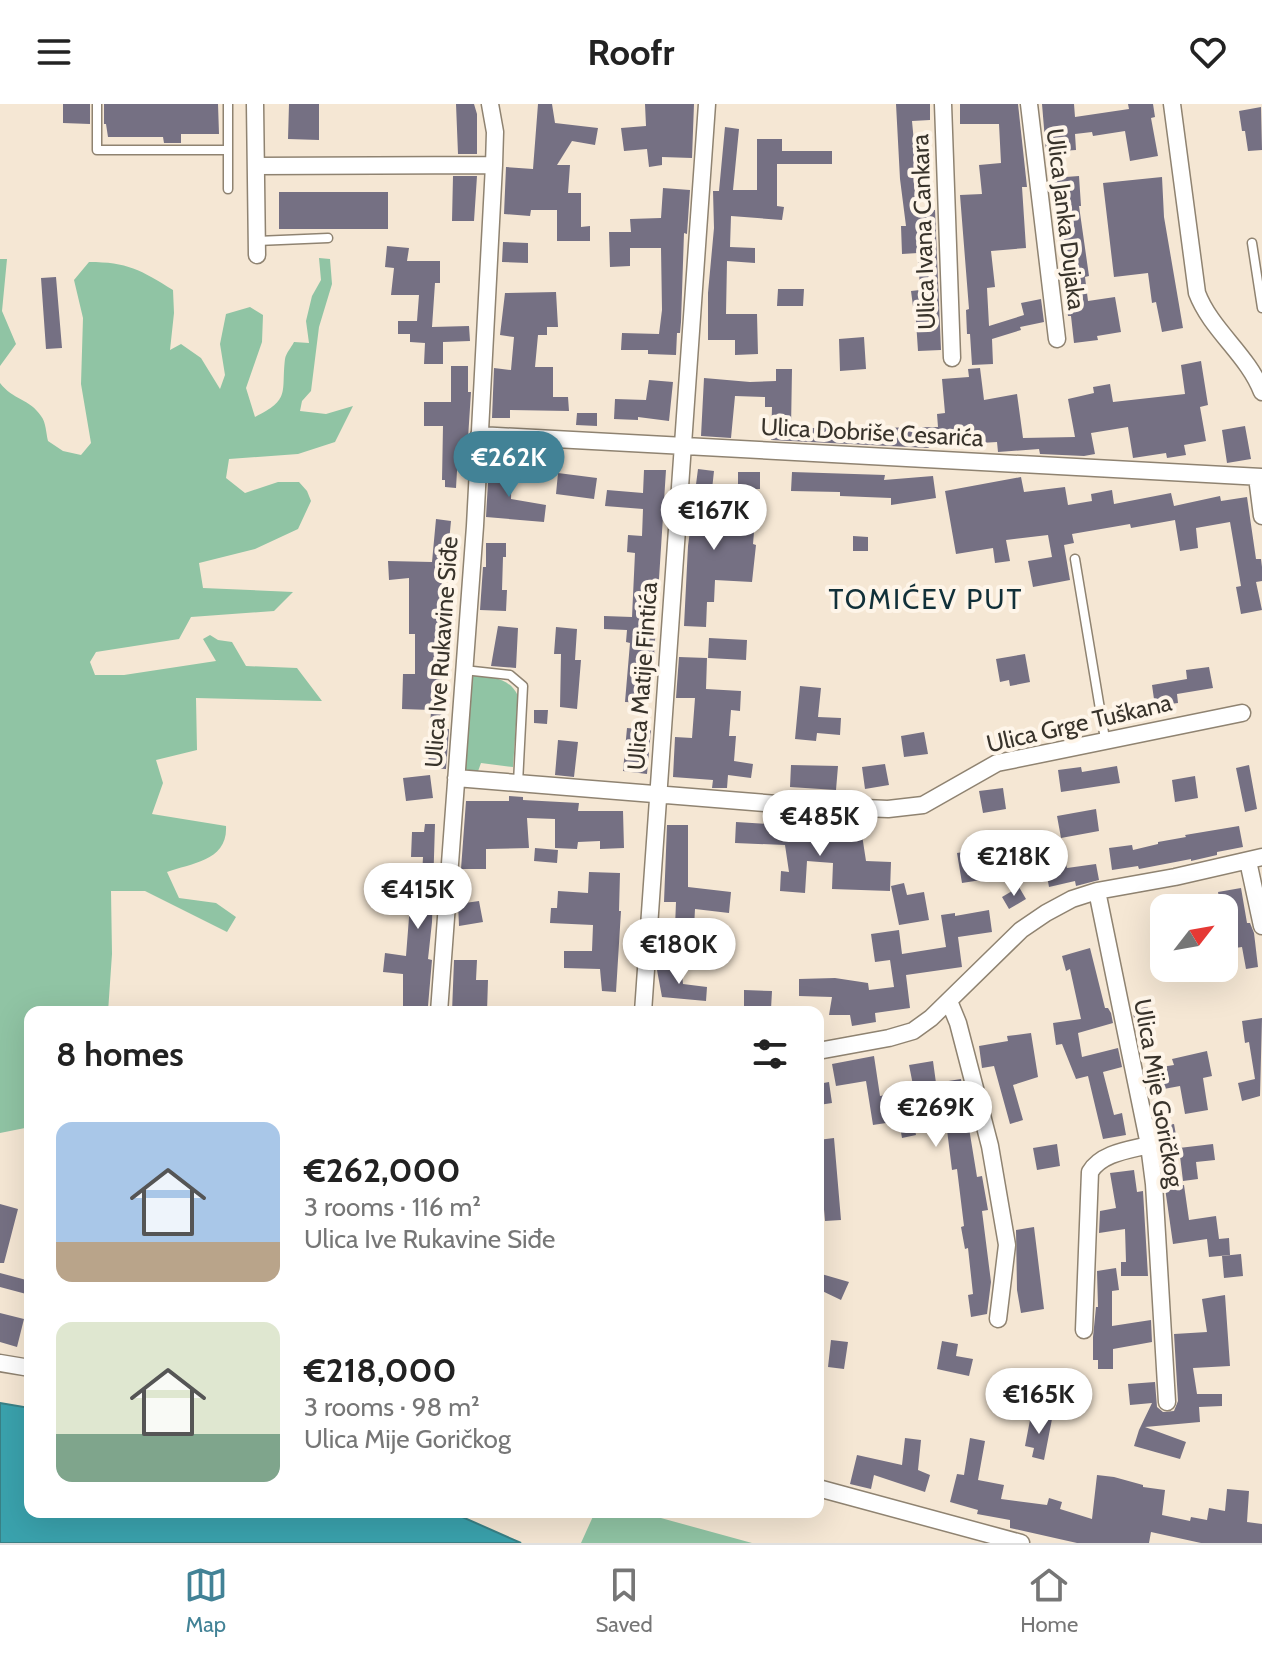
<!DOCTYPE html>
<html lang="en">
<head>
<meta charset="utf-8">
<style>
  :root { --surface:#fff; --page:#f6f6f6; --text:#222; --muted:#767676; --line:#e0e0e0; --accent:#428296 }
  body { margin:0; font-family:Cabin,sans-serif; background:var(--page); color:var(--text); height:100vh; display:flex; flex-direction:column; font-size:30px; white-space:nowrap }
  * { box-sizing:border-box; margin:0 }
  p { font-size:26px; color:var(--muted) }
  .icon { flex:none; width:44px; height:44px; fill:none; stroke:currentColor; stroke-width:2; stroke-linecap:round; stroke-linejoin:round }
  .map { position:relative; flex:1; overflow:hidden }
  .side { position:absolute; left:24px; top:902px; width:800px; height:512px; display:flex; flex-direction:column; background:var(--surface); border-radius:16px; box-shadow:0 8px 32px #0002 }
  .side>* { flex:none }
  .needle { width:52px; rotate:59deg }
  .tools { position:absolute; left:1150px; top:790px; display:grid; gap:16px }
  .tools a { display:grid; place-items:center; width:88px; height:88px; border-radius:16px; background:var(--surface); box-shadow:0 8px 32px #0002; font-size:40px }
  .price { position:absolute; translate:-50% -68px; padding:0 18px; border-radius:28px; background:#fff; color:#222; font-size:26px; line-height:52px; filter:drop-shadow(0 2px 4px #0008) }
  .price::after { content:''; position:absolute; left:50%; top:48px; width:24px; height:18px; margin-left:-12px; background:inherit; clip-path:polygon(0 0,100% 0,50% 100%) }
  .price.on { background:var(--accent); color:#fff }
  ul { padding:0; list-style:none }
  li { display:flex; align-items:center; gap:24px; height:200px; padding:0 32px }
  li span { display:grid; place-items:center; flex:none; width:224px; height:160px; border-radius:16px; color:#555 }
  li>.icon { margin-inline-start:auto }
  span .icon { width:96px; height:96px; fill:#fffc; stroke-width:1 }
  li b { font-size:34px }
  h2 { display:flex; justify-content:space-between; align-items:center; height:96px; padding:0 32px; font-size:34px }
  header { display:flex; justify-content:space-between; align-items:center; height:104px; padding:0 32px; background:var(--surface); font-size:36px; font-weight:800 }
  .tab-bar { display:flex; justify-content:space-around; align-items:center; height:112px; border-top:2px solid var(--line); background:var(--surface); font-size:22px; color:var(--muted) }
  .tab-bar a { display:grid; justify-items:center; gap:4px }
  .tab-bar .on { color:var(--accent) }
  .map>svg:first-child { display:block }
  .green { fill:#90c4a4 }
  .water { fill:#3aa2ad; stroke:#398186; stroke-width:2 }
  .building { fill:#757083 }
  .lines { fill:none; stroke-linecap:round; stroke-linejoin:round }
  .lane-casing { stroke:#8f8371; stroke-width:11 }
  .street-casing { stroke:#8f8371; stroke-width:19 }
  .lane { stroke:#fff; stroke-width:8 }
  .street { stroke:#fff; stroke-width:16 }
  .labels { text-anchor:middle; dominant-baseline:central; stroke-width:8; stroke-linejoin:round; paint-order:stroke }
  .street-label { font-size:24px; fill:#38332b; stroke:#fef5e9 }
  .quarter-label { font-size:28px; letter-spacing:2px; fill:#113039; stroke:#fef5e9 }
</style>
</head>
<body>
<header><svg class="icon" aria-label="menu" viewBox="0 0 24 24"><path d="M4 6h16M4 12h16M4 18h16"/></svg>Roofr<svg class="icon" aria-label="heart" viewBox="0 0 24 24"><path d="M12 20l-8-8c-3-5 5-10 8-4 3-6 11-1 8 4z"/></svg></header>
<div class="map">
<svg width="1262" height="1439" viewBox="0 0 1262 1439">
  <rect width="100%" height="100%" fill="#f5e7d4"/>
  <path class="green" d="M319 154 330 155 332 180 319 223 311 287 302 297 300 307 326 310 353 302 335 338 298 350 229 355 226 374 245 389 278 378H299L307 387 311 397 298 425 255 445 199 459 203 484 293 488 274 507 191 513 179 535 96 548 90 558 95 571H124L216 557 203 535 210 531 218 536 232 538 246 562 297 564 322 597 196 594 197 646 156 656 163 679 152 710 226 722C228 757 191 759 167 768L179 794 216 799 236 813 227 828 145 787H111L112 850 108 908H30V1023L0 1029V279C13 296 30 295 41 312 46 318 46 329 48 337L63 347 81 351 91 339 81 280 83 214 74 176 89 158C127 158 141 166 173 186L174 209 170 246 181 240 201 254 220 285 225 271 220 240 226 210 250 203 263 211 262 238 246 284 255 313C291 295 281 289 285 255 286 249 291 244 294 238L309 239 306 217 312 192 321 176Z
    M0 155H7L2 207 16 240 0 262Z
    M475 571C492 573 510 574 518 592L513 663 481 659 477 670 468 668 464 664 470 575Z
    M595 1408H639L752 1439H581Z"/>
  <path class="water" d="M0 1299 30 1304V1408H451L521 1439H0Z"/>
  <path class="building" d="M63 0H90V20L63 19Z
    M104 0H218L219 30H181V39H164L163 33H108L106 20H104Z
    M289 0H319V36L288 35Z
    M456 0H474L477 10V50H458Z
    M538 0H552L555 19 598 24 595 41 572 37 557 61H570L568 89H581V123L590 122V137H557V106H531L530 112 504 110 506 63 533 65Z
    M645 0H694L692 54 662 53V61L649 63 647 45 624 47 621 24 646 22Z
    M896 0H930V16L912 17 917 71H913L917 107 935 106 941 246 918 247 915 202H913L911 187 920 186 918 149 902 150 901 122H906L900 75Z
    M960 0H1018L1027 83H1022L1026 144 991 147 995 183 987 184 989 222 1024 211 1021 199 1041 195 1044 218 1020 223 1021 226 992 235 993 260 972 261 970 230H967L966 206 969 205 960 91 982 90 979 61 1001 59 999 20H960Z
    M1042 0H1074L1075 13 1129 5 1128 0H1153L1155 13 1151 14 1158 52 1130 57 1125 27 1093 32 1092 28 1075 30 1076 46 1046 48Z
    M1261 3 1262 46 1248 47 1245 27H1242L1239 7Z
    M725 23 739 25 733 86H757V35H782V47H832V60H777V102L784 103 782 116 731 112 730 143 755 144V159L727 157 726 210H757L758 250 735 251V236H708V189L714 124 713 87H719Z
    M453 72H477L474 117H452Z
    M1079 72 1081 102H1079L1089 172 1085 173 1088 197 1115 193 1121 228 1097 232 1098 236 1074 239 1071 212H1068L1052 74Z
    M1162 73 1164 113 1183 224 1162 228 1156 198 1152 199 1148 169 1114 173 1103 79Z
    M663 84 690 86 687 130 684 129 681 218 680 229H677L676 251 648 250V246H621L622 229 659 230 662 206 661 144H630V162L610 163 609 128H631L630 115 661 114Z
    M279 88H388V125H279Z
    M503 138 528 139V159L502 158Z
    M387 142 409 144 407 157H440V179H435L432 223 469 222 470 237 443 238V260H424L425 239 410 238V230H398V217H417L419 191H391L394 164 385 163Z
    M56 173 62 244 46 245 41 174Z
    M778 185H804L803 202H777Z
    M556 188 558 223H547V231H538L535 263H553V293H568L569 307 510 306V314H492L494 264 511 266 514 233 500 231 505 189Z
    M864 233 866 265 840 267 839 235Z
    M1201 257 1208 301 1200 303 1206 337 1184 341 1186 351 1167 354 1166 349 1133 354 1128 323 1091 329 1095 350 1084 352 1040 350 1039 345 998 348 997 338 929 342V344L771 336 772 303H765V293L735 292 731 334 701 332 704 274 750 278 776 277V265H792L791 325 836 323 864 327V324L938 323 937 310 945 309 942 275 969 273 968 265 980 264 984 296 1017 290 1023 334 1075 333 1068 295 1094 289 1093 283 1110 280 1113 298 1185 290 1181 261Z
    M451 262H468V288H471L467 350H458L456 384 445 383V376H442L443 322H424V298H451Z
    M649 276 673 278 669 317 638 313V316L614 315 615 295 646 296Z
    M577 309H597V322L576 321Z
    M1245 322 1251 355 1227 359 1222 326Z
    M489 361 512 362 511 395 546 401 544 418 486 413Z
    M698 365 714 367 710 404H719L712 413 755 416 753 440 756 441 752 478 715 476 714 498H707L706 523 684 522 688 442Z
    M644 366H666L651 599 625 598 630 539 626 538 627 526 604 525V512L632 513 635 449 627 448 628 431 642 432 643 405 605 402 607 386 643 389Z
    M738 368H760V385H738Z
    M792 368 885 371 884 376 933 372 936 394 891 401V394L840 392V388L791 387Z
    M558 369 597 374 594 395 556 390Z
    M1021 373 1024 388 1065 383 1068 401 1092 397 1091 390 1112 386 1114 400 1171 389 1174 402 1220 392 1221 397 1247 393 1256 455H1261L1262 463V477L1256 478 1262 506 1241 510 1236 483 1241 482 1230 418 1196 424 1198 444 1180 447 1175 416 1131 424 1130 420 1072 430 1074 439 1064 441 1070 476 1033 483 1028 457 1052 453 1048 431 1006 436 1010 457 995 459 993 444 956 450 945 387Z
    M436 415 451 417 447 458H453V471H442L441 517 453 518V532L440 531 444 625H449L446 665 428 664 431 606 402 605 403 570H415V530H409V474L389 476 388 457 432 458Z
    M853 432 868 433V447H853Z
    M486 439H506V453H503L502 486H507L506 507 480 506 483 463H486Z
    M498 522 518 524 516 564 491 562Z
    M556 523 577 525 575 556H581L577 605 560 603 561 550H554Z
    M709 534 747 536 746 556 708 554Z
    M1025 550 1030 578 1010 582 1009 576 1000 578 996 555Z
    M679 553 707 554 706 585 741 587 740 607 731 606 729 632H736L734 657 753 660 751 674 728 671 727 684H712L713 676 673 673 675 633 692 634 695 594H676Z
    M1209 563 1213 584 1177 590 1178 599 1155 602 1152 581 1187 575 1186 566Z
    M800 582 821 584 818 613 841 614 840 631 817 629 816 637 795 635Z
    M534 606H548L547 620 534 619Z
    M627 624 651 626 647 670 623 667Z
    M924 628 928 650 904 653 901 632Z
    M558 636 578 638 574 673 555 671Z
    M885 660 889 681 865 685 862 663Z
    M791 661 838 662 836 686 790 683Z
    M1249 661 1257 705 1245 708 1236 664Z
    M1117 662 1120 679 1061 688 1058 666 1081 663 1082 668Z
    M430 671 433 694 406 697 403 674Z
    M1195 672 1198 694 1175 698 1172 676Z
    M1003 684 1006 705 983 709 979 687Z
    M509 692 523 693V696L579 699 578 707H623L624 744 600 745V737L578 738 577 745 555 744V715L527 714 529 744 486 745V765H461L466 697H509Z
    M1096 705 1099 727 1061 734 1057 712Z
    M736 718 770 720 769 730 806 724 832 728 831 736 862 731 866 757 891 758 890 787 832 785 833 759 807 757 805 789 780 787 781 767 789 768 785 741 735 739Z
    M425 720H435L432 818 428 855 432 856 428 902H424V908H403V870L383 868 385 849 406 852 411 788 421 790 423 753H411L412 728H424Z
    M667 721H688V783L731 788 729 809 695 805 694 824 675 823 676 798H664Z
    M1239 722 1243 743 1217 748V751L1191 757V755L1139 765 1138 762 1112 766 1109 744 1132 741 1133 746 1158 740V738L1186 733 1185 731Z
    M1059 733 1067 764 1096 760 1099 776 1076 782 1075 777 1049 783 1047 772 1052 769 1047 749 1037 751 1034 738Z
    M535 744 558 746 557 759 534 757Z
    M976 746 981 776 962 779 957 749Z
    M1020 755 1023 770 1010 772 1007 758Z
    M589 768 620 769 619 807H621L616 888 602 887 600 865 564 864V847H592L593 821 550 819 551 804H557L558 787 588 789Z
    M904 779 907 791 924 788 929 816 899 821 891 782Z
    M1019 783 1026 795 1009 805 1002 793Z
    M1241 784 1247 819H1250L1254 829 1258 863 1246 865 1242 843 1235 844 1229 808 1224 809V804H1221L1218 788Z
    M479 797 483 818 459 822 458 800Z
    M989 806 992 828 958 833 962 863 906 871 910 904 875 909 876 918 852 922 850 911H829L832 893 799 892V875L835 874 868 879 869 886 894 883 890 856 875 858 871 830 899 826 902 850 946 843 941 811 955 809V812Z
    M1090 844 1105 904H1108L1111 909 1113 919 1078 929 1082 953 1118 944 1122 963 1103 968 1114 1011 1122 1009 1126 1031 1103 1035 1088 972 1076 975 1062 940 1056 941 1053 919 1081 915 1070 865 1066 867 1062 852Z
    M454 856H477L476 876H488L487 908H452Z
    M681 862 683 880 707 883 706 897 662 893 657 866Z
    M744 886 772 887 771 905 744 904Z
    M1148 903 1151 925 1137 927 1132 905Z
    M1262 914 1260 992 1242 997 1238 979 1255 975 1249 938 1245 939 1242 917Z
    M1031 929 1038 973 1013 981 1023 1016 1010 1020 994 962 982 964 979 942 1008 937 1007 932Z
    M1207 947 1212 972 1203 974 1208 1006 1185 1010 1180 982 1153 987 1149 965 1174 961 1172 955Z
    M874 952 880 992 914 986 909 961 933 957 936 979 961 975 977 1073 982 1072 988 1106 982 1107 991 1178 987 1210 971 1213 968 1191 973 1190 968 1144 965 1145 961 1123 964 1122 957 1065 952 1066 945 1010 913 1017 916 1031 902 1034 899 1017 873 1021 866 977 836 982 832 960Z
    M829 978 832 999 819 1001 818 980Z
    M1174 1020 1178 1042 1161 1044 1156 1023Z
    M834 1034 841 1116 825 1117 818 1036Z
    M1057 1040 1060 1062 1037 1066 1033 1044Z
    M1213 1040 1215 1056 1196 1058 1198 1075 1183 1077 1179 1044Z
    M1134 1066 1137 1088 1143 1087 1148 1172H1121V1158H1126L1125 1125 1099 1129 1100 1107 1116 1104 1110 1069Z
    M1184 1081 1189 1116 1216 1112 1219 1135 1229 1134 1230 1151 1209 1153 1207 1135 1173 1140 1165 1084Z
    M0 1100 18 1105 4 1159H0Z
    M1034 1123 1044 1205 1021 1209 1017 1186 1016 1126Z
    M1241 1150 1243 1172 1224 1174 1222 1152Z
    M1116 1164 1119 1186 1112 1187V1222L1151 1216 1152 1238 1113 1245V1265H1098V1256H1093V1233L1096 1203H1098L1097 1167Z
    M0 1169 30 1177V1191L0 1183Z
    M818 1169 849 1178 841 1196 818 1185Z
    M1225 1191 1230 1262 1193 1264 1197 1290H1222V1302L1199 1303 1200 1318 1145 1323 1186 1338 1180 1355 1134 1342 1139 1326 1152 1299 1130 1301 1128 1280 1155 1278 1157 1303 1163 1308 1174 1307 1178 1297 1174 1230 1207 1228 1202 1195Z
    M0 1209 24 1215 17 1243 0 1238Z
    M831 1236 848 1238 844 1265 828 1263Z
    M942 1237 958 1240 956 1252 973 1255 969 1272 937 1265Z
    M1031 1311 1052 1315 1044 1356 1032 1353 1034 1344 1025 1342Z
    M905 1334 921 1336 918 1366 930 1371 925 1388 874 1371 871 1385 850 1380 857 1351 902 1361Z
    M970 1334 985 1337 978 1376 1004 1381 1001 1395 1047 1401 1049 1394 1062 1398 1060 1405 1092 1415 1097 1371 1114 1373 1143 1381V1383L1165 1386 1162 1411 1190 1417 1191 1413 1207 1416 1209 1404 1225 1407 1227 1385 1249 1387 1247 1418 1262 1420V1439H1201L1151 1428 1149 1439H1077L1010 1424V1416L977 1410 978 1406 950 1398 957 1370 964 1371Z"/>
  <g class="lines">
    <g class="lane-casing">
      <path id="lane" d="M97 0V46H228
        M228 0V85
        M257 137 328 134
        M1252 139 1262 204
        M1075 455 1105 635
        M464 566 510 571 523 582 518 679"/>
    </g>
    <g class="street-casing">
      <path id="street" d="M255 0 257 151
        M943 0 952 254
        M1029 0 1057 235
        M1172 0 1197 189C1211 226 1248 251 1262 288
        M256 62 494 61
        M479 331 1262 373
        M1257 373 1262 412
        M456 674 790 701 888 705 923 701 997 659 1242 609
        M1248 757 1262 822
        M1097 787 1149 1041 1154 1080 1167 1298
        M949 897 958 919 990 1042 1007 1141 998 1215
        M439 908 475 422 494 61 495 28 490 0
        M643 908 707 0
        M818 947 889 934 913 927 931 914 1021 826 1046 809 1072 795 1097 787 1175 773 1262 753
        M1084 1226 1090 1068C1101 1049 1129 1046 1149 1041
        M0 1259 30 1264
        M818 1384 1021 1439"/>
    </g>
    <use href="#lane" class="lane"/>
    <use href="#street" class="street"/>
  </g>
  <g class="labels">
    <g class="street-label">
      <text transform="translate(1066 115) rotate(83)">Ulica Janka Dujaka</text>
      <text transform="translate(923 128) rotate(-92)">Ulica Ivana Cankara</text>
      <text transform="translate(872 328) rotate(3)">Ulica Dobriše Cesarića</text>
      <text transform="translate(441 548) rotate(-86)">Ulica Ive Rukavine Siđe</text>
      <text transform="translate(642 572) rotate(-86)">Ulica Matije Fintića</text>
      <text transform="translate(1079 619) rotate(-13)">Ulica Grge Tuškana</text>
      <text transform="translate(1159 989) rotate(80)">Ulica Mije Goričkog</text>
    </g>
    <g class="quarter-label">
      <text x="926" y="495">TOMIĆEV PUT</text>
    </g>
  </g>
</svg>
<div class="tools">
<a><svg class="needle" viewBox="-14 -14 28 28"><path d="M0-13l5 13h-10z" fill="#e53935"/><path d="M0 13l5-13h-10z" fill="#767676"/></svg></a>
</div>
<b class="price on" style="left:509px;top:395px">€262K</b>
<b class="price" style="left:714px;top:448px">€167K</b>
<b class="price" style="left:820px;top:754px">€485K</b>
<b class="price" style="left:1014px;top:794px">€218K</b>
<b class="price" style="left:418px;top:827px">€415K</b>
<b class="price" style="left:679px;top:882px">€180K</b>
<b class="price" style="left:936px;top:1045px">€269K</b>
<b class="price" style="left:1039px;top:1332px">€165K</b>
<section class="side">
<h2>8 homes<svg class="icon" aria-label="filters" viewBox="0 0 24 24"><path d="M4 7h16M4 17h16"/><circle cx="9" cy="7" r="2"/><circle cx="15" cy="17" r="2"/></svg></h2>
<ul>
<li><span style="background:linear-gradient(#a9c7e8 75%,#b9a48a 0)"><svg class="icon" aria-label="home" viewBox="0 0 24 24"><path d="M3 11l9-7 9 7M6 9v11h12V9"/></svg></span><div><b>€262,000</b><p>3 rooms · 116 m²</p><p>Ulica Ive Rukavine Siđe</p></div></li>
<li><span style="background:linear-gradient(#dfe7d0 70%,#7fa58c 0)"><svg class="icon" aria-label="home" viewBox="0 0 24 24"><path d="M3 11l9-7 9 7M6 9v11h12V9"/></svg></span><div><b>€218,000</b><p>3 rooms · 98 m²</p><p>Ulica Mije Goričkog</p></div></li>
</ul>
</section>
</div>
<nav class="tab-bar">
<a class="on"><svg class="icon" aria-label="map" viewBox="0 0 24 24"><path d="M3 6l6-2 6 2 6-2v14l-6 2-6-2-6 2zM9 4v14M15 6v14"/></svg>Map</a>
<a><svg class="icon" aria-label="saved" viewBox="0 0 24 24"><path d="M7 4h10v16l-5-4-5 4z"/></svg>Saved</a>
<a><svg class="icon" aria-label="home" viewBox="0 0 24 24"><path d="M3 11l9-7 9 7M6 9v11h12V9"/></svg>Home</a>
</nav>
</body>
</html>
